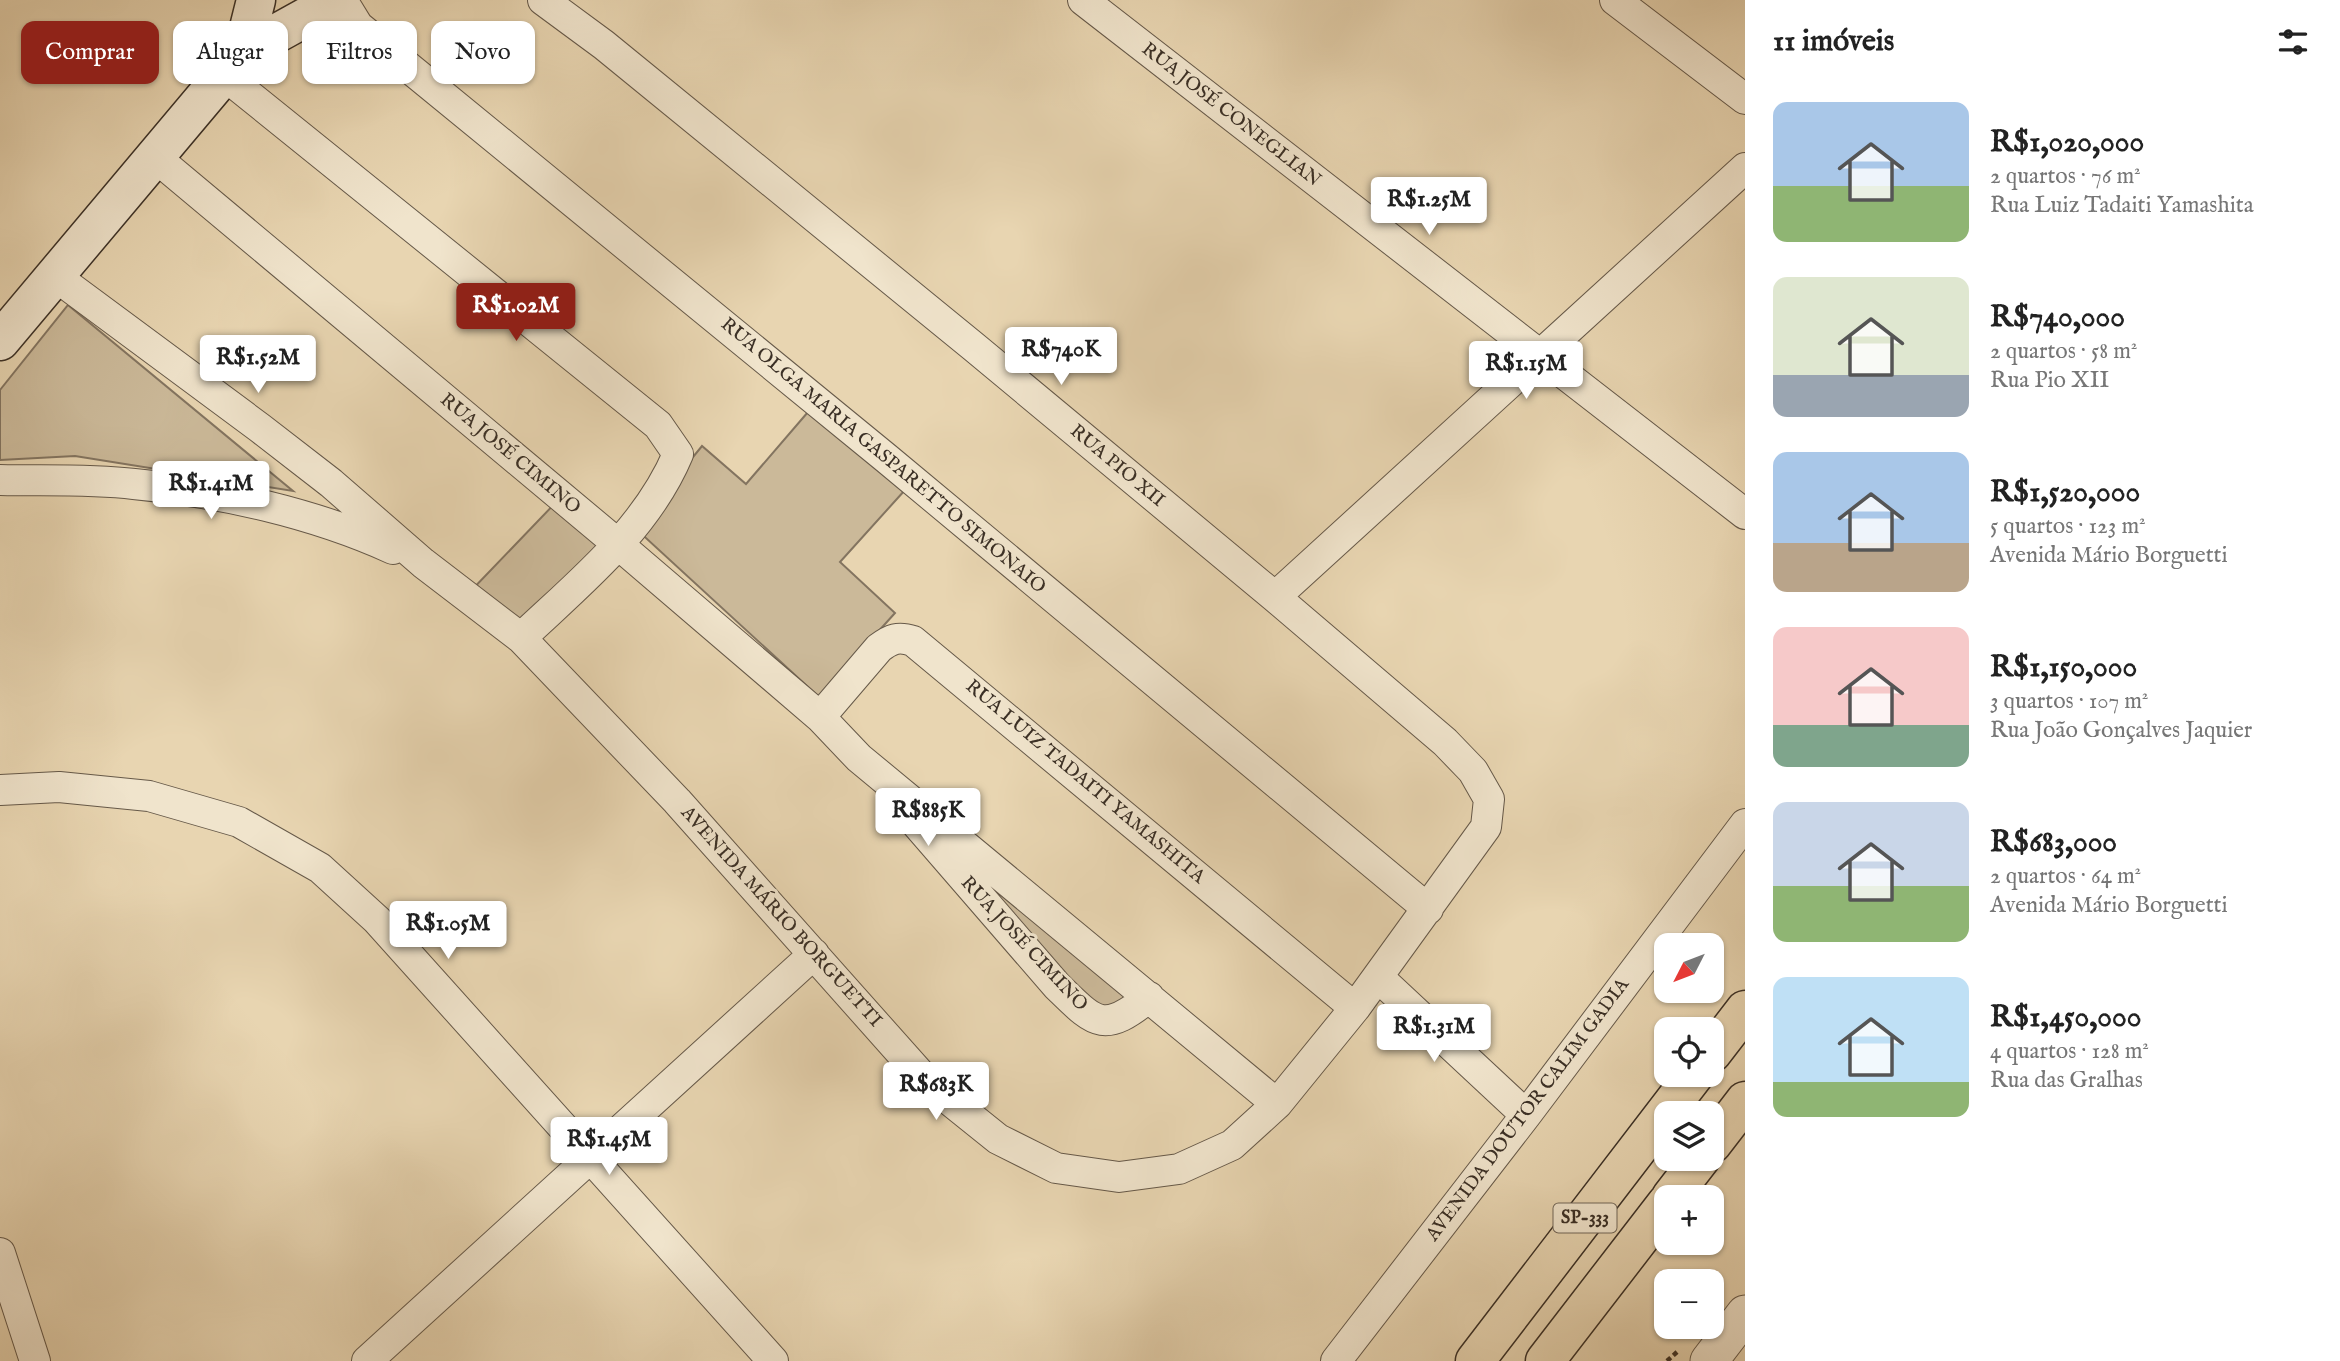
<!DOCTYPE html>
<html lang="pt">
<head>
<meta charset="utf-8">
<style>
  :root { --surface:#fff; --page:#f6f6f6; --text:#222; --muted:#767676; --accent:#8f2418 }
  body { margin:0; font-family:"IM FELL English",serif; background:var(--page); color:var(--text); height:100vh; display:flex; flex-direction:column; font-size:26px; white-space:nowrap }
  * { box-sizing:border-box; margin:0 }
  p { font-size:23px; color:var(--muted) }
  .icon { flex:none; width:38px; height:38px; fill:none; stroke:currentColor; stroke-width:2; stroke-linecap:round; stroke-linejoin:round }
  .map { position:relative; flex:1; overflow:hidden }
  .side { display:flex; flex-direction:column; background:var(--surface); width:595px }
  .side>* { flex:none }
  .hud { position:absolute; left:21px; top:21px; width:665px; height:63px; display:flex; gap:14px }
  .needle { width:46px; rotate:228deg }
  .fabs { position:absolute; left:1654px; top:933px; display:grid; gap:14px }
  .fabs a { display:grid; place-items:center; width:70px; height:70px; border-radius:14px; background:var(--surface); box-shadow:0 2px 5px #0004; font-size:35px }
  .price { position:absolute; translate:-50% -60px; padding:0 16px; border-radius:7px; background:#fff; color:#222; font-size:23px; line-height:46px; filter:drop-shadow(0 2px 4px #0008) }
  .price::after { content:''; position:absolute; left:50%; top:42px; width:21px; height:16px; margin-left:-10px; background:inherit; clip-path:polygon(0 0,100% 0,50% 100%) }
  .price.selected { background:var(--accent); color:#fff }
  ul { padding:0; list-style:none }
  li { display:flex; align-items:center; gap:21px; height:175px; padding:0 28px }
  li span { display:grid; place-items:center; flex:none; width:196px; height:140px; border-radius:14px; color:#555 }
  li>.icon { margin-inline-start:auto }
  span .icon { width:84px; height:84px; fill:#fffc; stroke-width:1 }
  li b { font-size:30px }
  h2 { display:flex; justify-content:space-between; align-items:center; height:84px; padding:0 28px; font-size:30px }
  .tag { padding:0 24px; border-radius:14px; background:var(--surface); box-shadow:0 2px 5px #0004; font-size:24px; line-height:63px }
  .tag.selected { background:var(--accent); color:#fff }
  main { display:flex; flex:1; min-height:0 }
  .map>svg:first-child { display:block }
  .green { fill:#cbb999; stroke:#837460; stroke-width:2 }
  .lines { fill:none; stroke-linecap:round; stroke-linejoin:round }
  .minor-casing { stroke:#665949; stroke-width:32 }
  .tertiary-casing { stroke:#665949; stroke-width:39 }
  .secondary-casing { stroke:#3b3026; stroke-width:41 }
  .trunk-casing { stroke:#3b3026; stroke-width:41 }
  .path { stroke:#3b3026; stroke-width:4.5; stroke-dasharray:5 3.5; stroke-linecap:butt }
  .minor { stroke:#f0e4cc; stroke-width:30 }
  .tertiary { stroke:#f0e4cc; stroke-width:37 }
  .secondary { stroke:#f0e4cc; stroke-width:38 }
  .trunk { stroke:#e8d5b1; stroke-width:38 }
  .labels { text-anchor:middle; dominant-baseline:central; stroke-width:6; stroke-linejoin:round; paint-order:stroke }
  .shield { fill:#f0e4cc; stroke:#716658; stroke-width:2 }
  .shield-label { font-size:18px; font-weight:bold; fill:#3b3026 }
  .street-label { font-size:19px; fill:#3b3026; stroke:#f0e4cc }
</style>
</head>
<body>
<main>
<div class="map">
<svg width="1745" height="1361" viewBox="0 0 1745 1361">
  <rect width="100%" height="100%" fill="#e8d5b1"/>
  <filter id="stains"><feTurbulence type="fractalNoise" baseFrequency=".00286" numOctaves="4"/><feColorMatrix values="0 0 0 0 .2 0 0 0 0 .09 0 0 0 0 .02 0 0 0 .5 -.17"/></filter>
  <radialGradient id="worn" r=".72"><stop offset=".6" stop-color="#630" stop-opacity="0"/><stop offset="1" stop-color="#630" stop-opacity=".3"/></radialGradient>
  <path class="green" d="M68 305 293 491 75 456 0 460V390Z
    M808 412 905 490 840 562 895 613 819 697 635 528 702 446 746 484Z
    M561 497 619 545 521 638 466 596Z
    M907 798 1142 1003 1095 1019Z"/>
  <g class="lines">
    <g class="minor-casing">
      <path id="minor" d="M342 0 358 26 886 458 1428 909
        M1083 0 1745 514
        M1615 0 1745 99
        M224 75 658 425 678 454C646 530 579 583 521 638
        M155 157 619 545 820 717 859 758 1277 1104
        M55 276 260 428 331 483 423 563 521 638 677 801 927 1082 998 1139 1056 1168 1119 1177 1179 1169 1232 1145 1277 1104 1355 1008 1486 827 1489 799 1473 771 1445 742 1275 597 974 347 604 45 543 0
        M0 480C44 481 90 479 134 484 220 492 314 513 393 549
        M1275 597 1745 168
        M820 717 879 648C891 639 898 636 913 641L1355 1008
        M0 790 59 787 149 796 239 822 320 868 377 920 773 1361
        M915 822 1057 986C1095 1023 1103 1035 1149 997
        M1378 977 1526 1115
        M0 1253 35 1361
        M367 1361 814 954
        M1336 1361 1526 1115 1745 824"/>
    </g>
    <g class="tertiary-casing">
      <path id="tertiary" d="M1709 1361 1745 1314"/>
    </g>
    <g class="secondary-casing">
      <path id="secondary" d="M243 52 256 0
        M0 341 243 52 337 0"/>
    </g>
    <g class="trunk-casing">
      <path id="trunk" d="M1712 1053 1745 1010
        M1712 1144 1745 1101
        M1671 1197 1701 1158
        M1475 1361 1695 1074
        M1545 1361 1666 1204"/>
    </g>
    <path class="path" d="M1667 1361 1677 1352"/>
    <use href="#minor" class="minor"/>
    <use href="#tertiary" class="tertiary"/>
    <use href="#secondary" class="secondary"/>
    <use href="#trunk" class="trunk"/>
  </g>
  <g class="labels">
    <rect class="shield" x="1553.5" y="1203.5" width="63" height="29" rx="5"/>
    <g class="shield-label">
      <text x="1585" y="1218">SP-333</text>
    </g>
    <g class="street-label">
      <text transform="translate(1231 115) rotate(38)">RUA JOSÉ CONEGLIAN</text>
      <text transform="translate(510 454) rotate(40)">RUA JOSÉ CIMINO</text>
      <text transform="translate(883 456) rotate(40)">RUA OLGA MARIA GASPARETTO SIMONAIO</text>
      <text transform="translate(1117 466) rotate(40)">RUA PIO XII</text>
      <text transform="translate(1085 782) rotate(40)">RUA LUIZ TADAITI YAMASHITA</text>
      <text transform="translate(781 917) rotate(48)">AVENIDA MÁRIO BORGUETTI</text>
      <text transform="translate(1024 944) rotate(47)">RUA JOSÉ CIMINO</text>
      <text transform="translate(1528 1110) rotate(-53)">AVENIDA DOUTOR CALIM GADIA</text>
    </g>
  </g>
  <rect width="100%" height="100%" filter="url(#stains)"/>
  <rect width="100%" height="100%" fill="url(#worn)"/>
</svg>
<div class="fabs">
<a><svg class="needle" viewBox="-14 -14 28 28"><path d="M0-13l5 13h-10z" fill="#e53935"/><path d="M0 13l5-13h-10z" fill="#767676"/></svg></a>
<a><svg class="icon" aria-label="locate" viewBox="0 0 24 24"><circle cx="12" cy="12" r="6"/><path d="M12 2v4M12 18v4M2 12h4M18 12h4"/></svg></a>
<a><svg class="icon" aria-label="layers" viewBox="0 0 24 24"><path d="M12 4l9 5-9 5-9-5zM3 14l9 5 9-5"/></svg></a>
<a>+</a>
<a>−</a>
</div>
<b class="price" style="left:1429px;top:237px">R$1.25M</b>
<b class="price selected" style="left:516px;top:343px">R$1.02M</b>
<b class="price" style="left:1061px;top:387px">R$740K</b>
<b class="price" style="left:258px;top:395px">R$1.52M</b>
<b class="price" style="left:1526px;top:401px">R$1.15M</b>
<b class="price" style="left:211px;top:521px">R$1.41M</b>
<b class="price" style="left:928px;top:848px">R$885K</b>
<b class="price" style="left:448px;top:961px">R$1.05M</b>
<b class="price" style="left:1434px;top:1064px">R$1.31M</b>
<b class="price" style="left:936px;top:1122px">R$683K</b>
<b class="price" style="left:609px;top:1177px">R$1.45M</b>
<div class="hud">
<a class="tag selected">Comprar</a>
<a class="tag">Alugar</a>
<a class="tag">Filtros</a>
<a class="tag">Novo</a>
</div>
</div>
<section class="side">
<h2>11 imóveis<svg class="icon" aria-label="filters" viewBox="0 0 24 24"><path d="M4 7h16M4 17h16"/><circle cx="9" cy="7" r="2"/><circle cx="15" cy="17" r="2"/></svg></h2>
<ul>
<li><span style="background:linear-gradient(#a9c7e8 60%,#8fb573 0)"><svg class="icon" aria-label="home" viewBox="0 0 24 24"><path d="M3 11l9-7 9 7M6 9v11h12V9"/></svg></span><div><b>R$1,020,000</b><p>2 quartos · 76 m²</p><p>Rua Luiz Tadaiti Yamashita</p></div></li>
<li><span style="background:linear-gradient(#dfe7d0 70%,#9aa5b1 0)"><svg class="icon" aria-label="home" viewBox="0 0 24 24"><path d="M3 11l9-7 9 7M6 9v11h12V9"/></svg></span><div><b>R$740,000</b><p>2 quartos · 58 m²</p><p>Rua Pio XII</p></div></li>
<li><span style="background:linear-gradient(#a9c7e8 65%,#b9a48a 0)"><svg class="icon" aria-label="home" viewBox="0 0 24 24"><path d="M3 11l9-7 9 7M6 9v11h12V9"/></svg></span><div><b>R$1,520,000</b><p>5 quartos · 123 m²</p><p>Avenida Mário Borguetti</p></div></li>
<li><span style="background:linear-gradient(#f6c9c9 70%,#7fa58c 0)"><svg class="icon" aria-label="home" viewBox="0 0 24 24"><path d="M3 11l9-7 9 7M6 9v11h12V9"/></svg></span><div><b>R$1,150,000</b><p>3 quartos · 107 m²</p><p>Rua João Gonçalves Jaquier</p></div></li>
<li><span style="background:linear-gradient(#c9d6e8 60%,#8fb573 0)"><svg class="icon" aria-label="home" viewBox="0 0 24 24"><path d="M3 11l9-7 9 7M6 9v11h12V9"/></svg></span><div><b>R$683,000</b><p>2 quartos · 64 m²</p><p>Avenida Mário Borguetti</p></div></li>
<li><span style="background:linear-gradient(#bfe0f5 75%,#8fb573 0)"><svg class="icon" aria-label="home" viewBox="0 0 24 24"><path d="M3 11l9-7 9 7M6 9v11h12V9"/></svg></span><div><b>R$1,450,000</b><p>4 quartos · 128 m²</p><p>Rua das Gralhas</p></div></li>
</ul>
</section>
</main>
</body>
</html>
